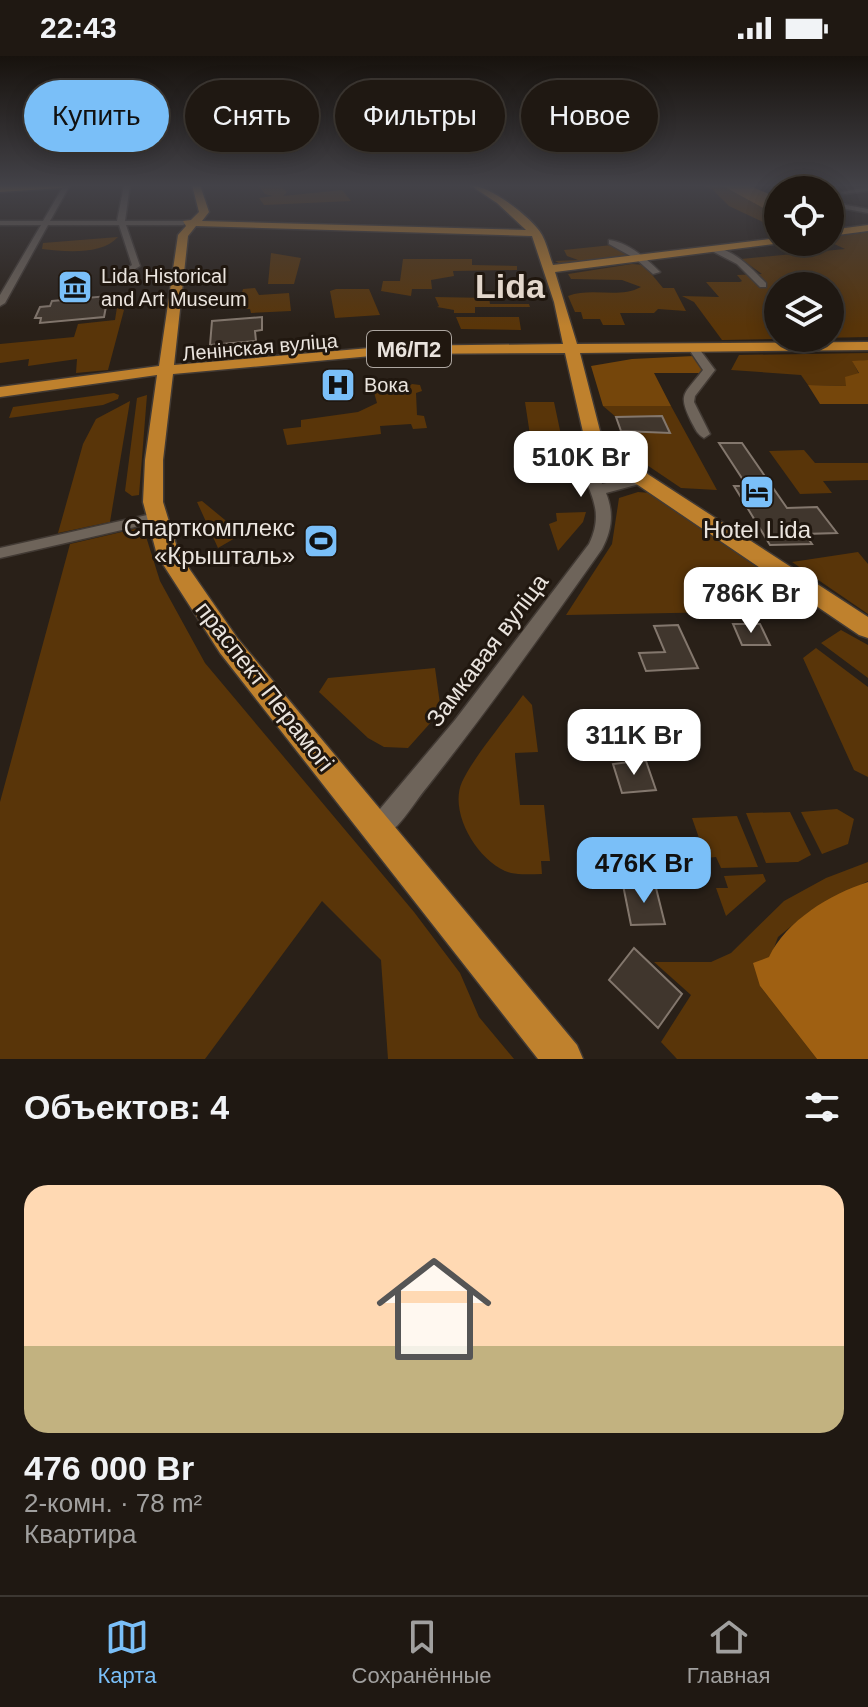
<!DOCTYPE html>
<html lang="ru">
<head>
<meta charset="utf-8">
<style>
  :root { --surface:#1f1812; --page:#2c2520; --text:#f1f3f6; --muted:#a1a09f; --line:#3c3732; --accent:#7abff8 }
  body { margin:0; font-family:Helvetica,sans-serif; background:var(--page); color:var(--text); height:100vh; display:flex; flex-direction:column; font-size:30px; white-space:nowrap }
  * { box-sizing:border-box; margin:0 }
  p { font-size:26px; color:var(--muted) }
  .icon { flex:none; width:44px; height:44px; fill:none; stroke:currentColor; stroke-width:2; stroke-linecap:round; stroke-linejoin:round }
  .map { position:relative; height:1003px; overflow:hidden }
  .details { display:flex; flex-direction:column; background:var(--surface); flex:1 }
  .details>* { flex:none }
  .hud { position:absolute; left:24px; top:24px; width:820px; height:72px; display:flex; gap:16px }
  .buttons { position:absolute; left:764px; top:120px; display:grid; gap:16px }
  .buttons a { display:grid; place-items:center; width:80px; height:80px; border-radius:50%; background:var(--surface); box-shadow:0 4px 20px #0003,0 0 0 2px var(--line); font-size:40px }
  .price { position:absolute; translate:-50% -68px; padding:0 18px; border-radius:16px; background:#fff; color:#222; font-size:26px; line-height:52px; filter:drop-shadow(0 2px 4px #0008) }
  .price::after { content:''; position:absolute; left:50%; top:48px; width:24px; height:18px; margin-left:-12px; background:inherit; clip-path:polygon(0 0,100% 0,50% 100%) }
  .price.current { background:var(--accent); color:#111 }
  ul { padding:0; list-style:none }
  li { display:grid; align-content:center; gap:16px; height:424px; padding:0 24px }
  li+li { border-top:2px solid var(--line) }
  li span { display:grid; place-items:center; height:248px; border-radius:24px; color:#555 }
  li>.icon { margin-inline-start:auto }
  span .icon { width:144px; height:144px; fill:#fffc; stroke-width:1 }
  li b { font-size:34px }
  h2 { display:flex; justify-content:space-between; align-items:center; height:96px; padding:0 24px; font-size:34px }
  .tag { padding:0 28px; border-radius:36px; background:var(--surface); box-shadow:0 4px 20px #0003,0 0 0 2px var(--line); font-size:28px; line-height:72px }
  .tag.current { background:var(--accent); color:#111 }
  .status { display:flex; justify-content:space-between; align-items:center; height:56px; padding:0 40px; background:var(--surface); direction:ltr }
  .status svg { height:22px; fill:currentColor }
  .tabs { display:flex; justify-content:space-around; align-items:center; height:112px; border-top:2px solid var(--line); background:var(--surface); font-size:22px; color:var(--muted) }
  .tabs a { display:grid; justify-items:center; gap:4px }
  .tabs .current { color:var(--accent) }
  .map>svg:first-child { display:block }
  .green { fill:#593509; fill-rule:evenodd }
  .forest { fill:#75460b }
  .water { fill:#9f6012 }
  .building { fill:#40362d; stroke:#83776d; stroke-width:2 }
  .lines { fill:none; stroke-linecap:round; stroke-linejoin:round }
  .minor-casing { stroke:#423a34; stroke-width:3 }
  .major-casing { stroke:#423a34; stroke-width:3 }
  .minor { fill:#6e645a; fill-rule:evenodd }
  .major { fill:#bf812d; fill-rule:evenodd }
  .labels { text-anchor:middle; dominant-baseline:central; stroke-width:6; stroke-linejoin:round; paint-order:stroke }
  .far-poi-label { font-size:20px; fill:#eae4de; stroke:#20170f; text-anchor:start }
  .far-street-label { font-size:20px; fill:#eae4de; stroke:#20170f }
  .shield { fill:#20170f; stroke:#ada6a0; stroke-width:2 }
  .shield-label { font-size:22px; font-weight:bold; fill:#eae4de }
  .poi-label { font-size:24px; fill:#eae4de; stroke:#20170f; text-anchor:end }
  .street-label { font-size:24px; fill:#eae4de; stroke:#20170f }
  .far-town-label { font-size:34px; font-weight:bold; fill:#e3d7cc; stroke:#20170f }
</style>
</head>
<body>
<div class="status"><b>22:43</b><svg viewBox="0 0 49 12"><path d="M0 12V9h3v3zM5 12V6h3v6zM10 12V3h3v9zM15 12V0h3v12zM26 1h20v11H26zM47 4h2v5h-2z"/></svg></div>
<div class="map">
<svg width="868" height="1003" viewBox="0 0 868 1003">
  <rect width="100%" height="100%" fill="#292018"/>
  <path class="green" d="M280 129 287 136 283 140 342 134 351 145 264 149 259 142 273 140 265 138 258 129Z
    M702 129H721L778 160V173L729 150 712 133Z
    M868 175V281L722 284 694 246 682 240 719 241 706 226H740L742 225 737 219 762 218 741 203 845 193 830 186V180ZM778 230H830V282H778Z
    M118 181C102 199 66 196 42 193L43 187Z
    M612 189 632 201 564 210 555 205 578 204 567 200 564 194Z
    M271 197 301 202 294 228H268Z
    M403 203H472V209L517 210V214L453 215 454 220 431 224 432 233H412L411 240 381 235 383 225H400Z
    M632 208 644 209 663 232H674L686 255 658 253 654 257H620L625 269H603L600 263H583L581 256H575L568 240C592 231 619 243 641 231L622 224 571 223 568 218Z
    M255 232 259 239 289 237 291 255 251 257 250 253H241V248L247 246V241L241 240 243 233Z
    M336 233H369L380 259 335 262 330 235Z
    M435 241 489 242 490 248H529L530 251H475V257H454V254L437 251 439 250Z
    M117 251 124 254 108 314 76 317 77 303 28 310 29 303 0 307V288L74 281 78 268 115 264Z
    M456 261H519L521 274 461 273Z
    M868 297V304L853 306 859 318 846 330 808 329 801 319 731 314 739 299Z
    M412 328 420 329 422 335 416 337 417 359 424 360 427 372 413 373 411 368 380 370 381 378 287 389 283 373 301 371V364L358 356 377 347 373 333 406 332Z
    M114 337 119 339 118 343 103 349 9 362 13 351Z
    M147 339 139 439 132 440 125 435 137 342Z
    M130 345 110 466 58 477 83 388 96 363Z
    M525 346H554L561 379H530Z
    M603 350H671L717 434 681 432 638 403 611 381 621 375 669 377 662 360 616 361Z
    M804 394 815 407H868V424L823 425 832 437 800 438 769 395Z
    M638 436 651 437 804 540 781 555 566 559 612 488 619 442Z
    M202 445 242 478 218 492 197 446Z
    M586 456 583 466 558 495 549 468 557 465 556 457Z
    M143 471 160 525 205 607 414 856 460 917 479 961 514 1003H388L381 904 322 845 205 1003H0V746L70 488Z
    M858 496 868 508V558L792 506Z
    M841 574 868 589V622L821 587Z
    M816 592 868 631V721L854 714 803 602Z
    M435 612 441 655 408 692 384 691 368 682 319 636 328 622Z
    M523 639 532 649 538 696 515 697V700L520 749H544L550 805H541L542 818C532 818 520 819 511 817 479 808 448 757 462 726 473 702 506 663 523 639Z
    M837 753 854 763 848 788 822 798 801 756Z
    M790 756 811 799 798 806 766 807 746 757Z
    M737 760 758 811 721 812 716 801 706 802 692 762Z
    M868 806V825L810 855 778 881 760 930 817 1003H677L661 986 691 939 654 906H711L731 897 784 845 826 822Z
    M763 818 766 825 726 860 716 832H728L724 820Z"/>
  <path class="forest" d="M694 300 704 314 700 317H654L671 350H603L591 310 632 303Z
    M868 304V348H820L808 329 846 330 845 321 859 317 852 305Z"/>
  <path class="water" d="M721 129H748L778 142V160Z
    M868 826V1003H817L760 930 753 907 769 901C786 865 830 838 868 826Z"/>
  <path class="building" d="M108 240 104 261 40 267 41 262H35L40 251 50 250 52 245Z
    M262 261V274L255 275 256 285 210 289 212 265Z
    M662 360 670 377 621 375 616 361Z
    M719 387H742L787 452 817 451 837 477 805 478 812 488 770 489 734 430H747Z
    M733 568H760L770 589H742Z
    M678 569 698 612 646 615 639 597 665 596 654 570Z
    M638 705H646L656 734 622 737 613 708Z
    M655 828 665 868 631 869 623 829Z
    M634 892 682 938 658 972 609 924Z"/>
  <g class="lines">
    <g class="minor-casing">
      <path id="minor" d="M64 129H70L50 165H117L124 129H130L125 165H183L187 167 183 169H126L140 210 130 216 126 213 132 209 119 169H48L5 247 0 250V239L41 169H0V165H43Z
        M774 129H782L789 134H781Z
        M868 131V135L844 138 841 136Z
        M830 146 868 153V157L830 150Z
        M609 184C628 186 647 203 660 216L653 218 636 203 609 188Z
        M712 191C734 193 751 212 766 227V231H760L737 208 712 195Z
        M693 289 697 290 715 314 695 340 694 346 710 378 704 382C697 378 696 374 692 367 677 337 684 339 703 314L688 292Z
        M592 372 598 376 595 397 602 428 642 419 649 423 647 426 606 437C614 457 612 474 602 493 545 574 488 654 427 731 413 748 397 777 377 785L369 782 365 774 369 766 455 664 589 488C609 446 579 432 582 395 582 389 584 382 586 376Z
        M156 457 161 459 163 462 161 465 0 502V492Z"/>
    </g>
    <g class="major-casing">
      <path id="major" d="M66 129 62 132 0 136V130Z
        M192 129H200L209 156 202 165 526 174 497 147 470 129C489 129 533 162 542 179 547 188 549 199 553 209L778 182 782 187 555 216 577 288 868 286V294L580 297 600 375 611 388 649 419 868 561V582L859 579 635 427 599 396 583 376 565 297 393 298 173 318 163 404V446L179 498 238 583 577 989 583 1003H538L220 597 157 499 143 446 145 404 157 319 0 341V331L159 310 178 179 186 170 183 165 191 164 199 156ZM196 170 532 180 554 246 563 288 393 290 174 309 188 180Z
        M868 169V175L830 180V174Z"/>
    </g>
    <use href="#minor" class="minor"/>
    <use href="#major" class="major"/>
  </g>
  <linearGradient id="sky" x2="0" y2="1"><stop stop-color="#17120d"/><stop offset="0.48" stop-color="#434248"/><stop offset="1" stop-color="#434248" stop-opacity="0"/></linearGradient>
  <rect width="868" height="270" fill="url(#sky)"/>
  <defs>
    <g id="museum-square" transform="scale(1.8)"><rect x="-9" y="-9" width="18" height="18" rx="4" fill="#7abff8" stroke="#20170f"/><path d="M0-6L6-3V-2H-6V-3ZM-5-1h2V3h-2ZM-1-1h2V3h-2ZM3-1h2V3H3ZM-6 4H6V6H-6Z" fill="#111"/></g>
    <g id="hospital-square" transform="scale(1.8)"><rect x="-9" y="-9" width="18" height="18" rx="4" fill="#7abff8" stroke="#20170f"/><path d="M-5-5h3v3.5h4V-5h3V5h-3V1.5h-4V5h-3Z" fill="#111"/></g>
    <g id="hotel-square" transform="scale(1.8)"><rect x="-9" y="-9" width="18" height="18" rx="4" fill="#7abff8" stroke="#20170f"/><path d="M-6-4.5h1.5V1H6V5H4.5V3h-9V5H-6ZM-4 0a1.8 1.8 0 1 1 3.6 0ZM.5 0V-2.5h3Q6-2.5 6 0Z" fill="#111"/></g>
    <g id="stadium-square" transform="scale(1.8)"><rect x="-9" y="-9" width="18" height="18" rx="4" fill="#7abff8" stroke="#20170f"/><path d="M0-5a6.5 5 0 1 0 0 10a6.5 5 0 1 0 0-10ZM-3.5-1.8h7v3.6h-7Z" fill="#111"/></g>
  </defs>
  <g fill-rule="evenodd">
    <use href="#museum-square" x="75" y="231"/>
    <use href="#hospital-square" x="338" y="329"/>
    <use href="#hotel-square" x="757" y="436"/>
    <use href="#stadium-square" x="321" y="485"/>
  </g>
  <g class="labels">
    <g class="far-poi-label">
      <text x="101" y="220">Lida Historical<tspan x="101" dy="23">and Art Museum</tspan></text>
      <text x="364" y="329">Вока</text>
    </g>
    <g class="far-street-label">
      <text transform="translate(260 291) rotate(-5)">Ленінская вуліца</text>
    </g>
    <rect class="shield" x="367" y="275" width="84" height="36" rx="6"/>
    <g class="shield-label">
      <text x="409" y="293">М6/П2</text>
    </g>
    <g class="poi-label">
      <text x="295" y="471">Спарткомплекс<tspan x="295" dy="28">«Крышталь»</tspan></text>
      <text x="757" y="473" text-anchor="middle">Hotel Lida</text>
    </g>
    <g class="street-label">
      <text transform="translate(487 594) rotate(-53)">Замкавая вуліца</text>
      <text transform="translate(265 630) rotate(52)">праспект Перамогі</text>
    </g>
    <g class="far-town-label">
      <text x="510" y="230">Lida</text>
    </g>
  </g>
</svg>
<div class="buttons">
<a><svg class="icon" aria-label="locate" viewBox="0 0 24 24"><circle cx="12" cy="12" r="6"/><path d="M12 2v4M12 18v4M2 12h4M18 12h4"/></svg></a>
<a><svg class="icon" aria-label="layers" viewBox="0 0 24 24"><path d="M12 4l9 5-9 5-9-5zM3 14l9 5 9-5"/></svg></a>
</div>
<b class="price" style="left:581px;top:443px">510K Br</b>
<b class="price" style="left:751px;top:579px">786K Br</b>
<b class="price" style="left:634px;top:721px">311K Br</b>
<b class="price current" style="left:644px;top:849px">476K Br</b>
<div class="hud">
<a class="tag current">Купить</a>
<a class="tag">Снять</a>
<a class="tag">Фильтры</a>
<a class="tag">Новое</a>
</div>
</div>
<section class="details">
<h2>Объектов: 4<svg class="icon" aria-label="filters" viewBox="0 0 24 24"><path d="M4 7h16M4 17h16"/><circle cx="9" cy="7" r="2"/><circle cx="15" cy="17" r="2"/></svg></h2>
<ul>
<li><span style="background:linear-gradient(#ffd9b3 65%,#c2b280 0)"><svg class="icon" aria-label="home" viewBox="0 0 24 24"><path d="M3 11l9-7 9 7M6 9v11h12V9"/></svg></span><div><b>476 000 Br</b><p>2-комн. · 78 m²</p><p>Квартира</p></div></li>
</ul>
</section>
<nav class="tabs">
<a class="current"><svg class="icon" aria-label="map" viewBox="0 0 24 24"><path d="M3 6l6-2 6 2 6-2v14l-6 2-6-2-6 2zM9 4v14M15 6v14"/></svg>Карта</a>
<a><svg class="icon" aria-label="saved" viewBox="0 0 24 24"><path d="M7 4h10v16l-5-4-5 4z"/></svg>Сохранённые</a>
<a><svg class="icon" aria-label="home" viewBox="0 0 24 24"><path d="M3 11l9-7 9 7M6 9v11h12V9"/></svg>Главная</a>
</nav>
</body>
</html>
